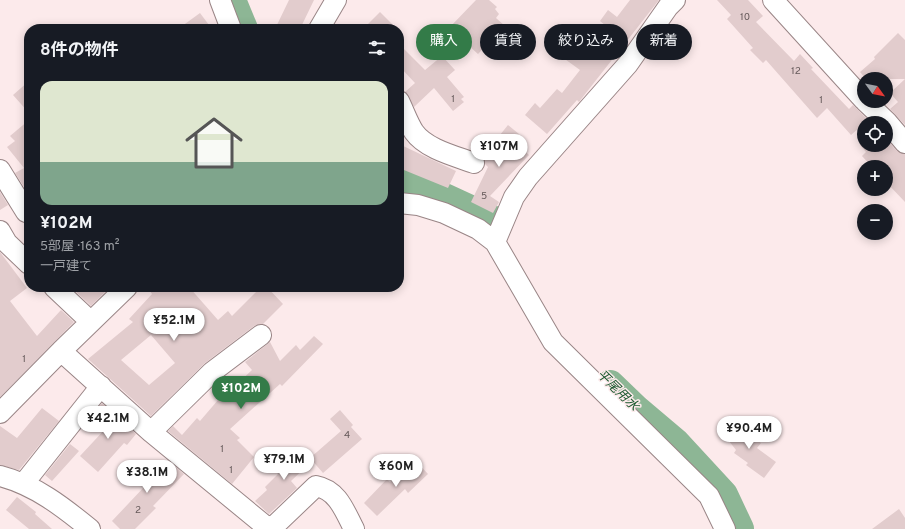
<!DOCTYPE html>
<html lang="ja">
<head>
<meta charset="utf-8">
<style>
  :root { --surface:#171b24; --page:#20242c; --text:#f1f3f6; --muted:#9ea1a6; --accent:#337b48 }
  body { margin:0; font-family:Overpass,"Noto Sans JP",sans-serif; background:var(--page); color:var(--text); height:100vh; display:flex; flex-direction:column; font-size:15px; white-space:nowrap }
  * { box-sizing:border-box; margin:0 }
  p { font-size:13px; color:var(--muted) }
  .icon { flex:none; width:22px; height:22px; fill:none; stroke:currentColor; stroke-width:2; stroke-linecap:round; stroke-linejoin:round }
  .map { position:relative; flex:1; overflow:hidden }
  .sheet { position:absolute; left:24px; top:24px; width:380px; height:268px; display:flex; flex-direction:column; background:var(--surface); border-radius:16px; box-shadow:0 2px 10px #0003 }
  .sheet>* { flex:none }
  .top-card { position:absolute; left:416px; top:24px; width:380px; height:36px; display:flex; gap:8px }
  .needle { width:26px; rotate:123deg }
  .controls { position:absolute; left:857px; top:72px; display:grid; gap:8px }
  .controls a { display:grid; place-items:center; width:36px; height:36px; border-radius:50%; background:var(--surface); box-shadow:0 2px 10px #0003; font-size:20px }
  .price { position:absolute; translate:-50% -34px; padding:0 9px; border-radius:14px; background:#fff; color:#222; font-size:13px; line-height:26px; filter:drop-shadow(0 1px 2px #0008) }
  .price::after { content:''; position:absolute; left:50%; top:24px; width:12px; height:9px; margin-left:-6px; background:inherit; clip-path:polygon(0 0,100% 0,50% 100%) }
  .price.on { background:var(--accent); color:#fff }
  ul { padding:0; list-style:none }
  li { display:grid; align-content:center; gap:8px; height:212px; padding:0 16px }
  li span { display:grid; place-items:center; height:124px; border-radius:12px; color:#555 }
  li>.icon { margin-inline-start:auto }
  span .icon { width:72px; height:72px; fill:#fffc; stroke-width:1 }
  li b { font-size:17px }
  h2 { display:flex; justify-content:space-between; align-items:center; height:48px; padding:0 16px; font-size:17px }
  .pill { padding:0 14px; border-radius:18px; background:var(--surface); box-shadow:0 2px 10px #0003; font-size:14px; line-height:36px }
  .pill.on { background:var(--accent); color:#fff }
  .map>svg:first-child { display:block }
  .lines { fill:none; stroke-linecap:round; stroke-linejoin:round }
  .river { stroke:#8db695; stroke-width:30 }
  .building { fill:#e2cccd; fill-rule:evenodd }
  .minor-casing { stroke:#998586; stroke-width:22 }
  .minor { stroke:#fff; stroke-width:20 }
  .labels { text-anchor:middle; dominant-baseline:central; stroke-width:3; stroke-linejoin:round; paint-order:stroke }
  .number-label { font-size:10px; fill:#645859 }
  .water-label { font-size:13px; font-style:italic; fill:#1b592f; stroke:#fceaeb }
</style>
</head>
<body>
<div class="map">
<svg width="905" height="529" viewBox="0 0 905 529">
  <rect width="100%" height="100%" fill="#fceaeb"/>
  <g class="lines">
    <path class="river" d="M231 0 243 29
      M399 177 490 219
      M610 385 636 410 675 443 723 495 739 529"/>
  </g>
  <path class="building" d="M289 0H314L300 29H275Z
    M476 0H489L497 7 495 9 499 14 496 18 505 26 478 54 449 28Z
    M630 0H659L582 98 579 102 577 100 547 134 525 115 535 103 540 108 557 89 562 93 580 70 562 57 573 43 592 56 611 30 600 21 608 10 617 17Z
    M717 0H748L763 16 756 22 794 61 800 54 813 68 811 69 849 109 853 105 868 120 851 135 827 108 817 118 766 60 763 63 750 50 753 48 727 19 731 15Z
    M380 12 397 29H363Z
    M200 13 212 29H178Z
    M898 33 905 40V125L890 109 898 102 890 93 905 79H866L860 72 875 59 874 57Z
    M399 44 425 70 442 56 455 70 447 77 464 97 461 99 464 102 453 111 434 88 414 107 405 92 415 83 399 66Z
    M29 81V113L13 95Z
    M29 120V193H28L15 173 24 168 7 147 15 141 10 136Z
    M508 125 519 134 513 140 529 155 490 196 499 202 493 213 471 202 488 167 485 164 483 156Z
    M886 139 897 151 905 154V202L886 182V167H872L862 156 866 152 860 145H886Z
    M399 144 456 171 448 188 399 168Z
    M0 192 8 205 0 210Z
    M0 252 27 288 10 301 37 336 61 310 74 322 0 397Z
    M71 287H102L106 291 91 306Z
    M147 287H189L218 320 228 311 232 316 261 287H267L283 304 263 324 254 326 205 363 151 416 88 359 133 322 129 319 152 294ZM151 335 175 363 149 385 121 360Z
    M314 336 323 344 282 386 280 384 230 429 240 438 237 440 254 457 232 484 168 431 173 426 182 435 197 418 200 421 218 400 219 401 252 370 245 362 270 342 280 361 296 345 300 350Z
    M102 403 136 434 127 445 124 443 98 472 80 456 107 427 101 421 107 415 98 408Z
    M42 408 59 421 19 470 0 465V426L17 438Z
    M340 410 353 425 351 427 362 439 323 473 310 458 341 431 330 419Z
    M733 423 761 443 757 448 776 462 764 478 746 465 748 463 734 453 736 450 722 432Z
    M70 444 79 451 52 481 45 475Z
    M298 447 312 461 291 481 297 488 269 514 255 501 267 490 265 487 278 474 274 469Z
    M144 460 160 475 171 463 184 474 153 506 156 508 135 529H120L112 521 145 486 131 474Z
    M415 460 428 474 408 493 405 489 377 516 364 503 387 479 390 482Z
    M17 497 36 512 35 514 52 529H29L6 510Z
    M899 509 905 518V529H872Z"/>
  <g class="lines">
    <g class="minor-casing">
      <path id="minor" d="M220 0 231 29
        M773 0 864 100
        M319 29 336 0
        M399 101C404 111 408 123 414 132 426 149 455 156 474 163
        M865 101 887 122 905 143
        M0 170 26 212
        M399 203 418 205 444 213 478 229 495 242 553 342 709 496 725 529
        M0 231 7 243 29 264
        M495 242 514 197 528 177 628 64 668 7 675 0
        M54 287 91 322
        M127 287 61 351 151 432 269 529
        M0 413 61 351
        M151 432 212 372 261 335
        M0 476C35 485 63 507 90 529
        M24 483 101 386
        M271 529 316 486C338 490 345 512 354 529"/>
    </g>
    <use href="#minor" class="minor"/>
  </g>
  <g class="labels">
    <g class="number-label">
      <text x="745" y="17">10</text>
      <text x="796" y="71">12</text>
      <text x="453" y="99">1</text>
      <text x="821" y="100">1</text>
      <text x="484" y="196">5</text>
      <text x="24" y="359">1</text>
      <text x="347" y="435">4</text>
      <text x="222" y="449">1</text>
      <text x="231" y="470">1</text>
      <text x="138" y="510">2</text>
    </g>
    <g class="water-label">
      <text transform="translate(617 391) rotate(44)">平尾用水</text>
    </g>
  </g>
</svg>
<div class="controls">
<a><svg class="needle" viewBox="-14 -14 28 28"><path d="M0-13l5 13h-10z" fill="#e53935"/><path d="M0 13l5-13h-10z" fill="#9ea1a6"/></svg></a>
<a><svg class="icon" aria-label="locate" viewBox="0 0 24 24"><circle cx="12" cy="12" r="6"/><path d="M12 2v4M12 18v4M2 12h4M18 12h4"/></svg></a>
<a>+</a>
<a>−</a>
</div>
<b class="price" style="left:499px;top:168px">¥107M</b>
<b class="price" style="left:174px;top:342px">¥52.1M</b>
<b class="price on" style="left:241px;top:410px">¥102M</b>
<b class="price" style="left:108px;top:440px">¥42.1M</b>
<b class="price" style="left:749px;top:450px">¥90.4M</b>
<b class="price" style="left:284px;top:481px">¥79.1M</b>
<b class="price" style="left:396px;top:488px">¥60M</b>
<b class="price" style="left:147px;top:494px">¥38.1M</b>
<div class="top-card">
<a class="pill on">購入</a>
<a class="pill">賃貸</a>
<a class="pill">絞り込み</a>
<a class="pill">新着</a>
</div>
<section class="sheet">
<h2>8件の物件<svg class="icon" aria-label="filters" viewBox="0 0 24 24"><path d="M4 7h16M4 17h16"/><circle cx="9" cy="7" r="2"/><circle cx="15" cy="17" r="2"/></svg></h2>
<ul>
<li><span style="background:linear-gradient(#dfe7d0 65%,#7fa58c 0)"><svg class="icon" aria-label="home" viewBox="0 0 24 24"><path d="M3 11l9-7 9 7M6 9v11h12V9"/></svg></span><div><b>¥102M</b><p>5部屋 · 163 m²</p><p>一戸建て</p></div></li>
</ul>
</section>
</div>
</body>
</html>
